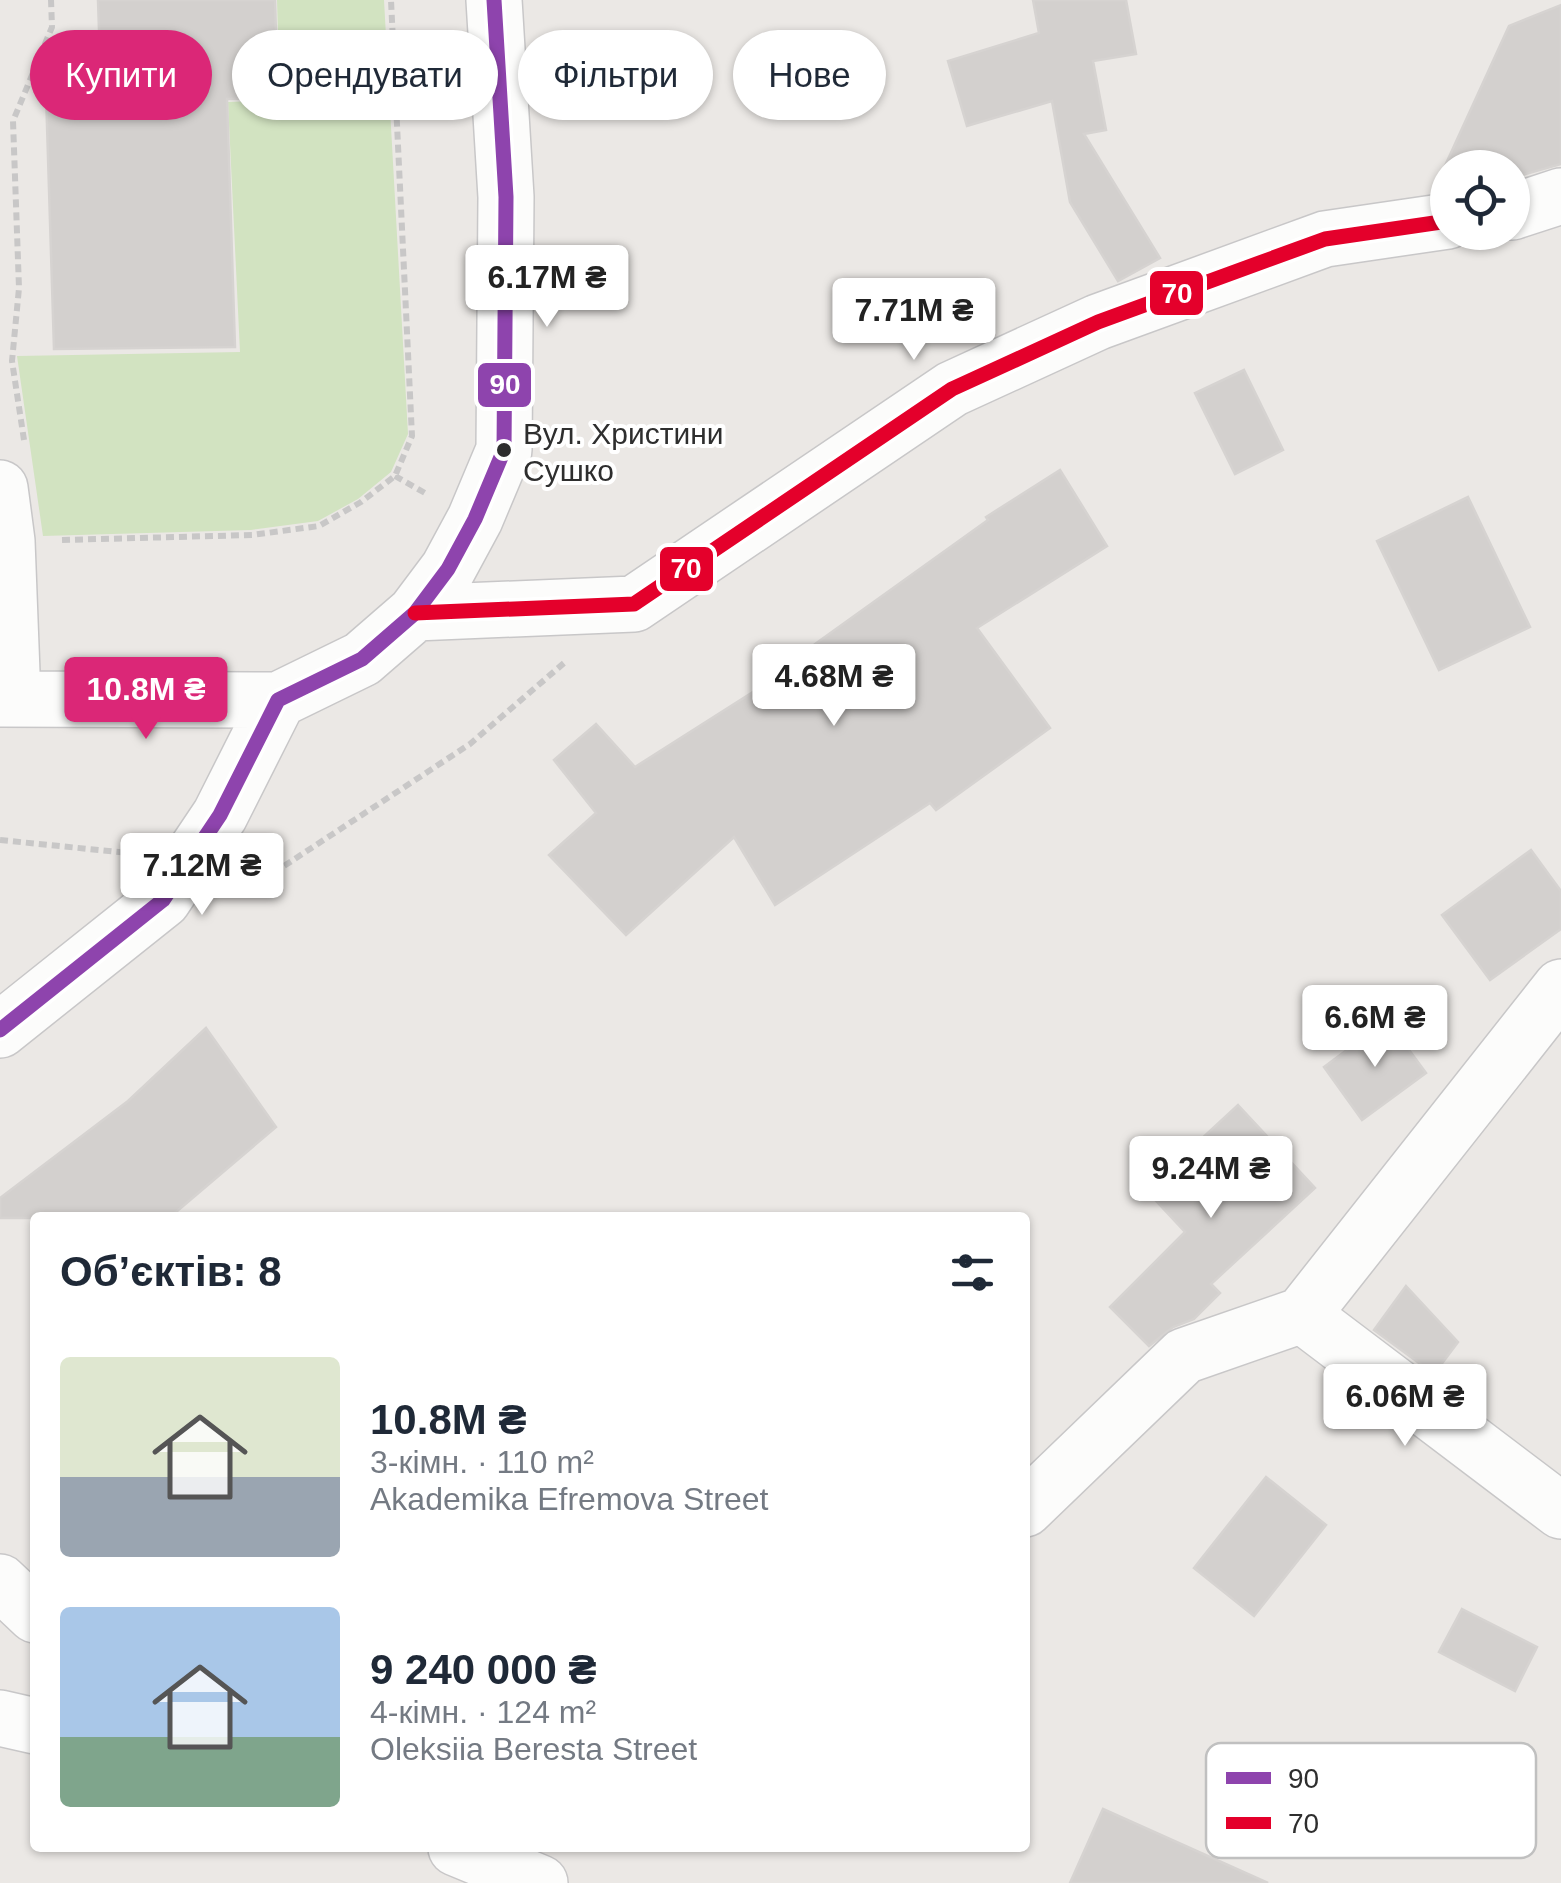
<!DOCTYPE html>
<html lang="uk">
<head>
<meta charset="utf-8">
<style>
  :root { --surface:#fff; --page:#f2f2f3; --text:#1f2937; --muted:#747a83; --accent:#db2777 }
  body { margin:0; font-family:Arial,sans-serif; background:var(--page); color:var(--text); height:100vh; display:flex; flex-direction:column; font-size:38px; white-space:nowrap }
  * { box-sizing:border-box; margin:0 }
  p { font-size:32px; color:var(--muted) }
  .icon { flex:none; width:55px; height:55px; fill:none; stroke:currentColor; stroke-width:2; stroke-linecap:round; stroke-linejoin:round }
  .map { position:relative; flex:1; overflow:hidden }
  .drawer { position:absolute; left:30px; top:1212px; width:1000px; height:640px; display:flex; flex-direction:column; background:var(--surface); border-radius:10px; box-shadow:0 2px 8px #0004 }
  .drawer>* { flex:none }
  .banner { position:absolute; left:30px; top:30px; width:1000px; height:90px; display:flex; gap:20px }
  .tools { position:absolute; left:1430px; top:150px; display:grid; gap:20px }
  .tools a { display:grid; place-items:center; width:100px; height:100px; border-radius:50%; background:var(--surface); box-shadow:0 2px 8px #0004; font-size:50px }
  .price { position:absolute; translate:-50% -85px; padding:0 22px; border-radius:10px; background:#fff; color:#222; font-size:32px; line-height:65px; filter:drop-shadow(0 2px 5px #0008) }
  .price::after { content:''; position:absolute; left:50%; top:60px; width:30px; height:22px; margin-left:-15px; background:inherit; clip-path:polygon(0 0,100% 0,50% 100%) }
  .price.current { background:var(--accent); color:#fff }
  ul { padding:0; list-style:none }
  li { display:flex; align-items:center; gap:30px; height:250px; padding:0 30px }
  li span { display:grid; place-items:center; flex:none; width:280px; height:200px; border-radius:10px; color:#555 }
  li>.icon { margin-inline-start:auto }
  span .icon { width:120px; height:120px; fill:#fffc; stroke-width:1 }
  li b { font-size:42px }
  h2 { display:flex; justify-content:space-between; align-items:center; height:120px; padding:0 30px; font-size:42px }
  .pill { padding:0 35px; border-radius:45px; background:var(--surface); box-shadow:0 2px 8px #0004; font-size:35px; line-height:90px }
  .pill.current { background:var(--accent); color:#fff }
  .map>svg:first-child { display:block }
  .green { fill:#d2e3c1 }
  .building { fill:#d3d0ce; stroke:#d6d3d1; stroke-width:2.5 }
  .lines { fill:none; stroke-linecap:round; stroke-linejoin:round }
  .minor-casing { stroke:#c8c7c8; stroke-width:58 }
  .path { stroke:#c8c7c7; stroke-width:6; stroke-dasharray:8 5; stroke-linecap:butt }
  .minor { stroke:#fcfcfb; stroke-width:55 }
  .bus-1-casing { stroke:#fff; stroke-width:22 }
  .bus-2-casing { stroke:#fff; stroke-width:22 }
  .bus-1 { stroke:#8e44ad; stroke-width:15 }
  .bus-2 { stroke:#e4002b; stroke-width:15 }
  .bus-dot { fill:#2e2e2e; stroke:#fff; stroke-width:4 }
  .labels { text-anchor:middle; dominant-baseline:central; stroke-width:8; stroke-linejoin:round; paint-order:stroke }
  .bus-label { font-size:30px; fill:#2e2e2e; stroke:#fff; text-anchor:start }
  .key { fill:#fff; stroke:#c0c0c0; stroke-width:2.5 }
  .key-label { font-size:28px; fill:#2e2e2e }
  .line-badge { stroke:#fff; stroke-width:4 }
  .badge-label { font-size:28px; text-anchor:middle; font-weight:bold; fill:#fff }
</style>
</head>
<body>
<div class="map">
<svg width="1561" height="1883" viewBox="0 0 1561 1883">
  <rect width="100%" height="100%" fill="#ebe8e5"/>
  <path class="green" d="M277 0H384L408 434 391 472 358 499 318 521 251 530 43 536 17 356 240 352 228 102 280 100Z"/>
  <path class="building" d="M98 0H275L278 98 227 99 235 347 54 349 46 93 101 90Z
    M1033 0H1126L1136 54 1093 61 1106 130 1084 134 1160 258 1118 281 1070 202 1052 101 967 126 948 61 1039 33Z
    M1561 5V164L1512 178V168H1448V190L1433 192 1509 26Z
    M1244 370 1283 450 1235 474 1195 393Z
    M1060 470 1107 546 977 628 1050 728 936 810 930 803 775 905 734 837 626 935 549 855 596 813 554 760 596 724 635 767 819 650 815 644 988 520 986 517Z
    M1468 497 1530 627 1439 670 1377 541Z
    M1531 850 1561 891V929L1490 980 1442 915Z
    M1387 1020 1426 1073 1362 1120 1324 1067Z
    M206 1028 276 1127 169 1218H0V1198L128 1101Z
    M1238 1105 1315 1188 1211 1284 1220 1293 1194 1319 1173 1327 1149 1346 1110 1307 1185 1232 1146 1190Z
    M1406 1286 1458 1342 1434 1374 1374 1330Z
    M1266 1477 1326 1525 1254 1616 1194 1568Z
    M1462 1609 1537 1647 1515 1691 1439 1652Z
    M1103 1809 1268 1883H1070Z"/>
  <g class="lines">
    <g class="minor-casing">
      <path id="minor" d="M1512 212 1561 196
        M0 488 7 541 13 699
        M415 613 634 604 952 389 1098 322 1325 239 1448 221
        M0 699 278 700
        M0 1030 163 900 220 815 278 700 362 659 415 613 448 569 475 519 504 450 506 197 494 0
        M1302 1315 1561 1511
        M1025 1509 1184 1356 1302 1315 1561 987
        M0 1582 35 1615
        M0 1718 35 1726
        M456 1848 540 1883"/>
    </g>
    <path class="path" d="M24 440 12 361 19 288 13 121 52 27 51 0
      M395 476 425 493
      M62 540 252 535 319 526 361 502 395 476 412 436 391 0
      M0 840 128 853
      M240 881 252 887 470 744 564 663"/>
    <use href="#minor" class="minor"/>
    <g class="bus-1-casing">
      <path id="bus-1" d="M0 1030 163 900 220 815 278 700 362 659 415 613 448 569 475 519 504 450 506 197 494 0"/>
    </g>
    <g class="bus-2-casing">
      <path id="bus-2" d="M415 613 634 604 952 389 1098 322 1325 239 1448 221"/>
    </g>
    <use href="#bus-1" class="bus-1"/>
    <use href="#bus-2" class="bus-2"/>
  </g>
  <circle class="bus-dot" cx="504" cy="450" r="9"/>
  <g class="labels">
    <g class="bus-label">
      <text x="523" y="433">Вул. Христини<tspan x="523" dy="37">Сушко</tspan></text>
    </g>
  </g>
  <rect x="1206" y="1743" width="330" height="115" rx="15" class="key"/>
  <rect x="1226" y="1772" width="45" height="12" fill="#8e44ad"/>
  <rect x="1226" y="1817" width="45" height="12" fill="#e4002b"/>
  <g class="key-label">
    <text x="1288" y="1788">90</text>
    <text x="1288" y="1833">70</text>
  </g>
  <g class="line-badge">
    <rect x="1148" y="269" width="57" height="48" rx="10" fill="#e4002b"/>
    <rect x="476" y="361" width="57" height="48" rx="10" fill="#8e44ad"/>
    <rect x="658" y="545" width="57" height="48" rx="10" fill="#e4002b"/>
  </g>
  <g class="badge-label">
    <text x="1177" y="303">70</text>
    <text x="505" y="394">90</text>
    <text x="686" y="578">70</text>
  </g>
</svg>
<div class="tools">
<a><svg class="icon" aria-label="locate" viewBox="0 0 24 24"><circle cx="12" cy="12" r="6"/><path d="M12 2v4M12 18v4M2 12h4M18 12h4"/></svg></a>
</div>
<b class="price" style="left:547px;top:330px">6.17M ₴</b>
<b class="price" style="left:914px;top:363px">7.71M ₴</b>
<b class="price" style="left:834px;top:729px">4.68M ₴</b>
<b class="price current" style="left:146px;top:742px">10.8M ₴</b>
<b class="price" style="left:202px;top:918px">7.12M ₴</b>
<b class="price" style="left:1375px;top:1070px">6.6M ₴</b>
<b class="price" style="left:1211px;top:1221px">9.24M ₴</b>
<b class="price" style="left:1405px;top:1449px">6.06M ₴</b>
<div class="banner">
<a class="pill current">Купити</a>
<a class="pill">Орендувати</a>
<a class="pill">Фільтри</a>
<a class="pill">Нове</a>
</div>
<section class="drawer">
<h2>Об’єктів: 8<svg class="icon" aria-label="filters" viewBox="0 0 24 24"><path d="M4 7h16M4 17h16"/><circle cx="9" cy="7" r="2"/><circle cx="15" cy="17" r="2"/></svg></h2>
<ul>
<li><span style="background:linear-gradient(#dfe7d0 60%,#9aa5b1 0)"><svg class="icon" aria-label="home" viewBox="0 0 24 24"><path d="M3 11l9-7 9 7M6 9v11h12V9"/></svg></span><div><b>10.8M ₴</b><p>3-кімн. · 110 m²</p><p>Akademika Efremova Street</p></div></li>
<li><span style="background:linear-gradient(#a9c7e8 65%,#7fa58c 0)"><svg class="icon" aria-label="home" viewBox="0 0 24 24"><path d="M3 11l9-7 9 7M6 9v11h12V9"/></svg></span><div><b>9 240 000 ₴</b><p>4-кімн. · 124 m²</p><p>Oleksiia Beresta Street</p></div></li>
</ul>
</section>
</div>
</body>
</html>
